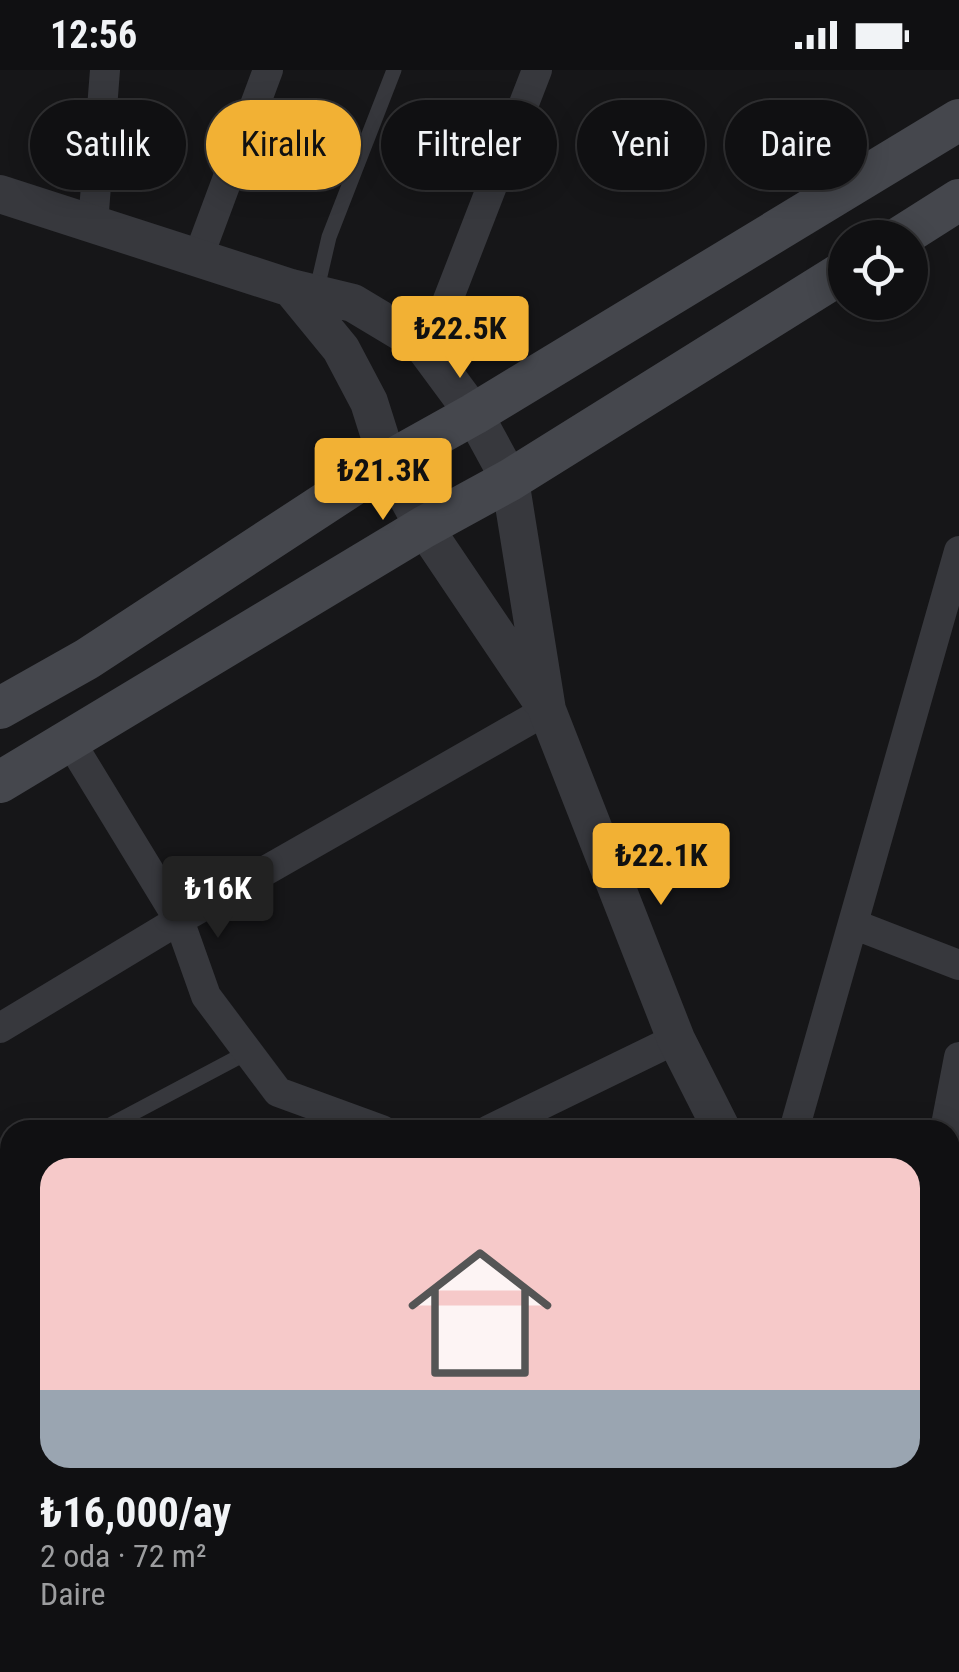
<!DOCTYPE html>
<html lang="tr">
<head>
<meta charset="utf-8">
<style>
  :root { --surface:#101012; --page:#1e1e20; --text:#f1f3f6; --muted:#9c9d9f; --line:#303032; --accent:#f2b134 }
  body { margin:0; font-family:"Roboto Condensed",sans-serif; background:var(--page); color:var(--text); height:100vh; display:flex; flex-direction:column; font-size:38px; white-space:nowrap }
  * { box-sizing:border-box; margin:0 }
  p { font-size:32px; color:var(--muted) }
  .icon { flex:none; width:55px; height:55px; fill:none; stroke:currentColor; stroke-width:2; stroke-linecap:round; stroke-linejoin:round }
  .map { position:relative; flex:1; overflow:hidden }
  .panel { position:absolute; left:0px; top:1050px; width:960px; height:552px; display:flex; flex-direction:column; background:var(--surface); border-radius:30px 30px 0 0; box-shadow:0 5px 25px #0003,0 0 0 2px var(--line) }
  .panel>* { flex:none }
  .guide { position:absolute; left:30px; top:30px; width:900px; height:90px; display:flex; gap:20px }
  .tools { position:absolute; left:828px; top:150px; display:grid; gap:20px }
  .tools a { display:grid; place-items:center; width:100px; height:100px; border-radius:50%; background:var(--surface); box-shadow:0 5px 25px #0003,0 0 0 2px var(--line); font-size:50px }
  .price { position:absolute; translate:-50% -85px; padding:0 22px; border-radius:10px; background:var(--accent); color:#111; font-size:32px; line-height:65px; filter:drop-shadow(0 2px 5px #0008) }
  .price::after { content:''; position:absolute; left:50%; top:60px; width:30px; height:22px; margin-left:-15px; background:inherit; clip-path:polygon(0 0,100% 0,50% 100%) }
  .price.selected { background:#222; color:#fff }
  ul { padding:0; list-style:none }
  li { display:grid; align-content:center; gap:20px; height:530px; padding:0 40px }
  li span { display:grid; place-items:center; height:310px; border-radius:30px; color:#555 }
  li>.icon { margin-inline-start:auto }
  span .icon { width:180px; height:180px; fill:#fffc; stroke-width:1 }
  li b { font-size:42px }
  .chip { padding:0 35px; border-radius:45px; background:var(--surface); box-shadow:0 5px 25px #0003,0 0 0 2px var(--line); font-size:35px; line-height:90px }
  .chip.selected { background:var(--accent); color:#111 }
  .status { display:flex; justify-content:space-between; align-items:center; height:70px; padding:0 50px; background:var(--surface); direction:ltr }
  .status svg { height:28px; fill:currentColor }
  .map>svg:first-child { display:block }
  .green { fill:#1e261f }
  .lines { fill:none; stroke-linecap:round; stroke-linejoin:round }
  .service { stroke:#37383d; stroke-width:15 }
  .minor { stroke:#37383d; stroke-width:30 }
  .tertiary { stroke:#37383d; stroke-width:38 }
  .secondary { stroke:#45474d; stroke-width:42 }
</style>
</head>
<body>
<div class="status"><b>12:56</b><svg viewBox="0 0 49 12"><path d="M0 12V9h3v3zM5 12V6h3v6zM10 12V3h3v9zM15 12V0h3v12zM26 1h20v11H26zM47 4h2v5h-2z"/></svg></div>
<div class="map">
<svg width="959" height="1602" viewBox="0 0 959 1602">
  <rect width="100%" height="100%" fill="#161618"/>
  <path class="green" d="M0 1457 10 1461V1592L454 1593 450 1602H0Z"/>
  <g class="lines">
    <path class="service" d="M316 223 329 167 394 0
      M101 1060 248 982
      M0 1093 10 1092
      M0 1124 10 1128
      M332 1602 367 1592"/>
    <path class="minor" d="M93 154 105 0
      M198 188 268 0
      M423 275 444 240 537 0
      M68 668 179 850 206 926 278 1022 382 1060
      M853 854 959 895
      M0 958 179 850 547 640
      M489 1060 676 969
      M794 1060 959 481
      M945 1060 959 987
      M0 1437 10 1441
      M950 1498 959 1500
      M650 1602 652 1592
      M788 1602 790 1592"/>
    <path class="tertiary" d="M0 124 291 218 353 233 423 275 474 344 510 410 547 640 676 969 722 1060
      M291 218 341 279 369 332 388 392 424 457 540 629
      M950 1187 959 1185"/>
    <path class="secondary" d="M899 168 959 130
      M0 638 87 589 388 392 474 344 959 50
      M0 712 424 457 510 410 845 201"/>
  </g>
</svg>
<div class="tools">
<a><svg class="icon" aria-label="locate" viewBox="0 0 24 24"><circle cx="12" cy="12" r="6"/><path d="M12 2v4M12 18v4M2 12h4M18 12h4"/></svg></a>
</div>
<b class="price" style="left:460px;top:311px">₺22.5K</b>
<b class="price" style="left:383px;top:453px">₺21.3K</b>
<b class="price" style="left:661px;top:838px">₺22.1K</b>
<b class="price selected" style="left:218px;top:871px">₺16K</b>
<div class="guide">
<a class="chip">Satılık</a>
<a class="chip selected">Kiralık</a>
<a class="chip">Filtreler</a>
<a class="chip">Yeni</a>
<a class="chip">Daire</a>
</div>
<section class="panel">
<ul>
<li><span style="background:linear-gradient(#f6c9c9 75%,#9aa5b1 0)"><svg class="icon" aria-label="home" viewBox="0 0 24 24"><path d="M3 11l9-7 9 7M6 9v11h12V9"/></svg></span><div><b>₺16,000/ay</b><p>2 oda · 72 m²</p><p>Daire</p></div></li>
</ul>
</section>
</div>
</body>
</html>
